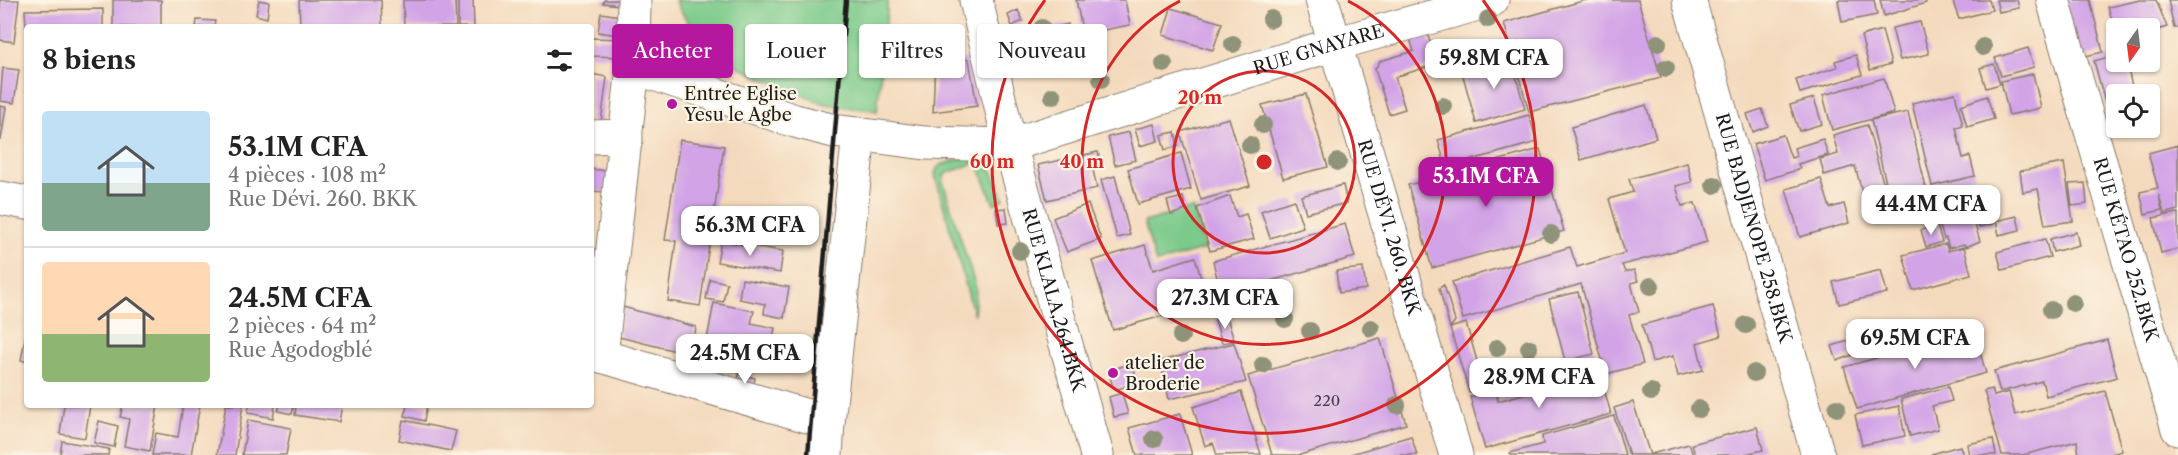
<!DOCTYPE html>
<html lang="fr">
<head>
<meta charset="utf-8">
<style>
  :root { --surface:#fff; --page:#f2f2f2; --text:#222; --muted:#767676; --line:#e0e0e0; --accent:#b5179e }
  body { margin:0; font-family:"Libre Caslon Text",serif; background:var(--page); color:var(--text); height:100vh; display:flex; flex-direction:column; font-size:22px; white-space:nowrap }
  * { box-sizing:border-box; margin:0 }
  p { font-size:20px; color:var(--muted) }
  .icon { flex:none; width:33px; height:33px; fill:none; stroke:currentColor; stroke-width:2; stroke-linecap:round; stroke-linejoin:round }
  .map { position:relative; flex:1; overflow:hidden }
  .drawer { position:absolute; left:24px; top:24px; width:570px; height:384px; display:flex; flex-direction:column; background:var(--surface); border-radius:6px; box-shadow:0 2px 4px #0004 }
  .drawer>* { flex:none }
  .banner { position:absolute; left:612px; top:24px; width:570px; height:54px; display:flex; gap:12px }
  .needle { width:39px; rotate:194deg }
  .controls { position:absolute; left:2106px; top:18px; display:grid; gap:12px }
  .controls a { display:grid; place-items:center; width:54px; height:54px; border-radius:6px; background:var(--surface); box-shadow:0 2px 4px #0004; font-size:30px }
  .price { position:absolute; translate:-50% -51px; padding:0 14px; border-radius:12px; background:#fff; color:#222; font-size:20px; line-height:39px; filter:drop-shadow(0 2px 3px #0008) }
  .price::after { content:''; position:absolute; left:50%; top:36px; width:18px; height:14px; margin-left:-9px; background:inherit; clip-path:polygon(0 0,100% 0,50% 100%) }
  .price.on { background:var(--accent); color:#fff }
  ul { padding:0; list-style:none }
  li { display:flex; align-items:center; gap:18px; height:150px; padding:0 18px }
  li+li { border-top:2px solid var(--line) }
  li span { display:grid; place-items:center; flex:none; width:168px; height:120px; border-radius:6px; color:#555 }
  li>.icon { margin-inline-start:auto }
  span .icon { width:72px; height:72px; fill:#fffc; stroke-width:1 }
  li b { font-size:26px }
  h2 { display:flex; justify-content:space-between; align-items:center; height:72px; padding:0 18px; font-size:26px }
  .chip { padding:0 21px; border-radius:6px; background:var(--surface); box-shadow:0 2px 4px #0004; font-size:21px; line-height:54px }
  .chip.on { background:var(--accent); color:#fff }
  .map>svg:first-child { display:block }
  .green { fill:#7bca8a; stroke:#4c7353; stroke-width:1.5 }
  .building { fill:#d2a3e7 }
  .lines { fill:none; stroke-linecap:round; stroke-linejoin:round }
  .minor-casing { stroke:#887b6c; stroke-width:35 }
  .minor { stroke:#fff; stroke-width:33 }
  .rail { stroke:#1c1c1c; stroke-width:4.5 }
  .tree { fill:#8f9379 }
  .ring { fill:none; stroke:#d62828; stroke-width:3 }
  .poi-dot { fill:#b5179e; stroke:#fcf5e5; stroke-width:2 }
  .labels { text-anchor:middle; dominant-baseline:central; stroke-width:4.5; stroke-linejoin:round; paint-order:stroke }
  .number-label { font-size:15px; fill:#4a3e4f }
  .street-label { font-size:18px; fill:#1c1c1c; stroke:#fcf5e5 }
  .poi-label { font-size:18px; fill:#1c1c1c; stroke:#fcf5e5; text-anchor:start }
  .centre { fill:#d62828; stroke:#fcf5e5; stroke-width:3 }
  .ring-label { font-size:18px; text-anchor:middle; font-weight:bold; fill:#d62828; stroke:#fcf5e5; stroke-width:4.5; stroke-linejoin:round; paint-order:stroke }
</style>
</head>
<body>
<div class="map">
<svg width="2178" height="455" viewBox="0 0 2178 455">
  <rect width="100%" height="100%" fill="#fcf5e5"/>
  <filter id="ink" filterUnits="userSpaceOnUse"><feTurbulence type="fractalNoise" baseFrequency=".0167" numOctaves="2"/><feDisplacementMap in="SourceGraphic" scale="12" xChannelSelector="R" yChannelSelector="G"/><feConvolveMatrix kernelMatrix="1 2 1 2 8 2 1 2 1" color-interpolation-filters="sRGB"/></filter>
  <filter id="wash" filterUnits="userSpaceOnUse"><feTurbulence type="fractalNoise" baseFrequency=".008" numOctaves="4" result="noise"/><feDisplacementMap in="SourceGraphic" scale="24" xChannelSelector="R" yChannelSelector="G"/><feGaussianBlur stdDeviation="1.35" result="paint"/><feColorMatrix in="noise" values="0 0 0 0 0 0 0 0 0 0 0 0 0 0 0 0 0 1.4 0 .05"/><feComposite in="paint" operator="in"/></filter>
  <g filter="url(#wash)">
    <rect width="100%" height="100%" fill="#f4dabd"/>
    <path class="green" d="M675 0H888L877 111C859 108 839 107 822 103 809 99 796 92 783 87 736 68 698 48 675 0Z
      M983 151 1004 199 994 204 977 162 945 174 943 182 976 288 974 315 935 175 937 168 941 165Z
      M1193 208 1205 249 1156 263 1144 222Z"/>
    <g id="blocks">
      <path class="building" d="M0 0H19L14 42 0 40Z
        M113 0H161V27H113Z
        M259 0 269 2 267 18 256 15Z
        M299 0H381L382 27H300Z
        M403 0H455L456 27H404Z
        M458 0H473L474 27H458Z
        M604 0H627L626 6 603 3Z
        M1076 0H1125L1130 25 1083 34Z
        M1586 0H1638L1661 78 1529 112 1504 23Z
        M1838 0H1874L1877 15 1842 22Z
        M1880 0H1925L1926 3 1884 16Z
        M1959 0H1989L1992 10 1959 19 1953 2Z
        M1996 0H2017L2019 8 1999 12Z
        M2062 0H2090L2103 52 2077 58Z
        M2140 0H2156L2167 27 2150 32V28H2115L2108 7Z
        M2168 0H2178V27L2174 28Z
        M1171 8 1222 23 1213 50 1163 35Z
        M103 9V27H26L25 10Z
        M1018 10 1023 21 1012 26 1008 15Z
        M601 13 626 17 624 36 598 32Z
        M197 20 215 21 214 27H196Z
        M1920 22 1929 54 1900 60 1892 28Z
        M1068 24 1071 37 1059 40 1056 27Z
        M1882 30 1891 64 1870 70 1861 36Z
        M1026 31 1033 58 1021 61 1014 34Z
        M1427 33 1431 45 1434 44 1440 63 1395 77 1405 109 1389 114 1375 69 1380 61 1414 51 1410 39Z
        M591 38 622 39 621 57 591 56Z
        M2028 48 2034 67 2001 76 1995 58Z
        M1856 55 1862 75 1800 93 1796 80 1837 67 1835 61Z
        M2116 55V62H2126L2134 94H2116V98L2105 102 2094 61Z
        M1511 58 1525 109 1476 123 1462 72Z
        M969 59 977 106 933 112 935 61Z
        M1994 64 2000 84 1986 88 1980 68Z
        M3 68 19 70 14 103 0 101Z
        M591 74 607 77 601 123 591 122Z
        M2033 74 2041 108 2009 115 2001 81Z
        M1884 78 1894 113 1832 130 1823 95Z
        M1955 93 1963 126 1956 128 1963 158 1970 156 1975 176 1932 186 1912 103Z
        M1306 94 1328 167 1283 178 1262 105Z
        M1987 96 1994 119 1967 127 1961 105Z
        M1814 98 1822 124 1799 131 1790 105Z
        M1646 105 1656 138 1581 160 1571 127Z
        M0 106 6 107 1 140H0Z
        M1762 109 1768 126 1753 132 1747 114Z
        M1908 112 1927 192 1890 200 1871 120Z
        M1529 115 1537 142 1446 167 1438 140Z
        M1229 118 1250 186 1201 200 1180 132Z
        M1154 124 1158 141 1140 146 1135 129Z
        M1867 125 1888 200 1866 206 1855 166 1824 175 1820 159 1838 154 1833 135Z
        M1129 132 1136 160 1115 165 1108 137Z
        M1175 132 1178 146 1165 150 1161 135Z
        M1783 135 1791 158 1797 156 1794 148 1823 139 1828 155 1798 164 1800 169 1765 180 1753 144Z
        M680 140 724 146 700 306 668 301 676 241 665 240Z
        M2178 145V210L2164 214 2159 195 2162 210 2145 214 2140 192 2158 188 2148 153Z
        M1540 149 1564 231 1432 268 1408 185Z
        M1098 152 1102 168 1093 170 1097 188 1047 200 1038 165Z
        M1181 153 1191 189 1138 204 1128 169Z
        M1687 163 1692 182 1676 186 1682 206 1695 203 1707 242 1622 265 1625 272 1634 270 1638 281 1631 283 1639 312 1629 315 1643 364 1606 374 1581 284 1463 319 1452 282 1570 247 1577 267 1625 253 1609 199 1633 192 1629 179Z
        M2064 163 2073 221 2045 225 2038 189 2023 192 2020 171Z
        M591 169 608 171 605 192 591 191Z
        M1115 176 1130 235 1117 238 1101 180Z
        M1821 179 1830 208 1844 204 1849 223 1800 237 1786 189Z
        M2085 183 2087 204 2072 206 2069 184Z
        M1343 185 1347 203 1306 213 1301 196Z
        M1983 188 1993 224 1979 227 1969 191Z
        M1964 189 1980 241 1966 247 1964 244 1949 248 1946 238 1944 239 1931 198Z
        M1230 196 1237 217 1246 214 1254 239 1210 251 1197 208Z
        M1183 197 1186 210 1171 215 1167 201Z
        M1294 200 1303 227 1270 238 1261 211Z
        M1088 204 1101 239 1067 252 1053 218Z
        M1006 208 1008 223 998 224 996 209Z
        M2178 213V249L2161 253 2153 218Z
        M2017 216 2020 230 1999 235 1996 221Z
        M1345 224 1355 257 1221 295 1213 261Z
        M1937 226 1942 242 1926 247 1921 230Z
        M2076 232 2079 245 2053 252 2050 239Z
        M2045 239 2050 257 2002 270 1997 252Z
        M721 241 783 251 780 273 717 262Z
        M1946 244 1948 251 1964 247 1971 274 1913 290 1903 255Z
        M1145 245 1153 270 1195 257 1208 303 1113 330 1092 261Z
        M1363 268 1366 289 1339 293 1336 271Z
        M1881 270 1887 293 1839 304 1833 282Z
        M710 279 727 283 723 302 706 299Z
        M742 279 789 287 784 318 764 314 765 304 739 299Z
        M1444 285 1455 321 1450 328 1439 288Z
        M1578 292 1594 354 1565 361 1549 299Z
        M714 303 754 311 751 323 775 328 768 363 705 350Z
        M1713 306 1721 336 1697 343 1703 370 1678 376 1673 356 1652 362 1642 325Z
        M623 307 696 327 692 355 619 337Z
        M1227 317 1234 341 1222 343 1215 320Z
        M1466 323 1480 371 1487 369 1492 385 1469 392 1450 328Z
        M1974 331 1986 373 1857 409 1844 367Z
        M26 334H27V362L21 360Z
        M1380 338 1406 424 1300 455H1272L1248 376Z
        M2107 340 2117 377 2046 396 2042 381 2000 392 1994 371Z
        M1848 341 1852 355 1837 361 1832 346Z
        M1234 343 1246 382 1169 399 1160 361Z
        M1132 363 1138 383 1114 390 1108 371Z
        M1564 368 1568 384 1600 375 1611 414 1485 449 1470 397 1496 390 1498 401 1548 387 1544 373Z
        M739 374 755 378 751 396 735 392Z
        M1948 387 1952 401 1932 406 1938 429 1910 436 1901 399Z
        M1992 389 1994 396 2009 392 2015 415 2105 391 2122 451 2108 455H2079L2077 441 2023 455H2002L1984 391Z
        M1241 392 1261 454 1217 455 1213 443 1205 446 1193 407Z
        M1122 393 1128 414 1114 417 1109 397Z
        M1633 402 1650 455H1629L1614 408Z
        M64 405H90L85 438 60 434Z
        M123 405H158L150 451 124 446 129 419 120 417Z
        M183 405H200L191 455H152L156 433 178 437Z
        M226 405H243L235 455H217Z
        M249 405H275L273 418 248 413Z
        M280 405H294L292 414 278 411Z
        M296 405H342L339 422 295 415Z
        M407 405H427L424 421 405 416Z
        M1899 406 1905 436 1862 445 1855 415Z
        M1180 414 1192 455H1137L1129 428Z
        M1614 416 1625 455H1511L1510 453 1543 444 1542 436Z
        M248 420 291 428 286 455H242Z
        M403 420 456 431 451 451 399 440Z
        M99 421 118 426 114 447 94 443Z
        M1757 427 1763 450 1741 455H1695L1692 444Z
        M1411 436 1417 455H1352L1351 454Z
        M1993 439 1996 455H1969L1967 444Z
        M62 441 109 449 108 455H60Z
        M1689 444 1693 455H1651V454Z
        M1960 446 1963 455H1931V454Z"/>
    </g>
  </g>
  <g filter="url(#ink)">
    <use href="#blocks" fill-opacity="0" stroke="#887b6c" stroke-width="1.5"/>
    <g class="lines">
      <g class="minor-casing">
        <g id="minor">
          <path id="s1" d="M976 0 1010 145 1097 455"/>
          <path id="s2" d="M1322 0 1456 455"/>
          <path id="s3" d="M1689 0 1818 455"/>
          <path id="s4" d="M2053 0 2178 429"/>
          <path id="s5" d="M633 67 795 121 834 131 925 143 1010 145 1335 44 1492 0"/>
          <path d="M591 137 626 136V140"/>
          <path d="M0 198 27 203"/>
          <path d="M591 353 828 422"/>
          <path d="M601 356 633 67 634 0"/>
          <path d="M826 455 828 422 859 134"/>
        </g>
      </g>
      <use href="#minor" class="minor"/>
      <path class="rail" d="M808 455 846 0"/>
    </g>
    <g class="tree">
      <circle cx="1271" cy="19" r="9"/>
      <circle cx="1488" cy="19" r="9"/>
      <circle cx="1042" cy="28" r="9"/>
      <circle cx="1658" cy="43" r="9"/>
      <circle cx="1233" cy="44" r="9"/>
      <circle cx="1983" cy="47" r="9"/>
      <circle cx="1164" cy="64" r="9"/>
      <circle cx="1666" cy="68" r="9"/>
      <circle cx="1101" cy="79" r="9"/>
      <circle cx="1053" cy="96" r="9"/>
      <circle cx="1443" cy="106" r="9"/>
      <circle cx="1263" cy="125" r="9"/>
      <circle cx="1250" cy="145" r="9"/>
      <circle cx="1338" cy="162" r="9"/>
      <circle cx="1714" cy="185" r="9"/>
      <circle cx="1551" cy="234" r="9"/>
      <circle cx="1020" cy="251" r="9"/>
      <circle cx="1651" cy="286" r="9"/>
      <circle cx="2073" cy="303" r="9"/>
      <circle cx="2051" cy="310" r="9"/>
      <circle cx="1285" cy="319" r="9"/>
      <circle cx="1746" cy="325" r="9"/>
      <circle cx="1371" cy="328" r="9"/>
      <circle cx="1310" cy="331" r="9"/>
      <circle cx="1181" cy="336" r="9"/>
      <circle cx="1497" cy="348" r="9"/>
      <circle cx="1529" cy="348" r="9"/>
      <circle cx="1263" cy="365" r="9"/>
      <circle cx="1754" cy="373" r="9"/>
      <circle cx="1517" cy="374" r="9"/>
      <circle cx="1651" cy="392" r="9"/>
      <circle cx="1397" cy="405" r="9"/>
      <circle cx="1837" cy="408" r="9"/>
      <circle cx="1699" cy="409" r="9"/>
      <circle cx="1154" cy="439" r="9"/>
    </g>
  </g>
  <g class="ring">
    <circle cx="1264" cy="162" r="91"/>
    <path d="M1348 1A182 182 0 1 1 1180 1"/>
    <path d="M1483 0A272 272 0 1 1 1045 0"/>
  </g>
  <g class="poi-dot">
    <circle cx="672" cy="104" r="6"/>
    <circle cx="1113" cy="373" r="6"/>
  </g>
  <g class="labels">
    <g class="number-label">
      <text x="1327" y="400">220</text>
    </g>
    <g class="street-label">
      <text stroke="none"><textPath href="#s5" startOffset="711">RUE GNAYARE</textPath></text>
      <text stroke="none"><textPath href="#s2" startOffset="237">RUE DÉVI. 260. BKK</textPath></text>
      <text stroke="none"><textPath href="#s3" startOffset="237">RUE BADJENOPE 258.BKK</textPath></text>
      <text stroke="none"><textPath href="#s4" startOffset="260">RUE KÉTAO 252.BKK</textPath></text>
      <text stroke="none"><textPath href="#s1" startOffset="310">RUE KLALA,264.BKK</textPath></text>
    </g>
    <g class="poi-label">
      <text x="684" y="94">Entrée Eglise<tspan x="684" dy="21">Yesu le Agbe</tspan></text>
      <text x="1125" y="363">atelier de<tspan x="1125" dy="21">Broderie</tspan></text>
    </g>
  </g>
  <circle cx="1264" cy="162" r="9" class="centre"/>
  <g class="ring-label">
    <text x="1200" y="104">20 m</text>
    <text x="1082" y="168">40 m</text>
    <text x="992" y="168">60 m</text>
  </g>
</svg>
<div class="controls">
<a><svg class="needle" viewBox="-14 -14 28 28"><path d="M0-13l5 13h-10z" fill="#e53935"/><path d="M0 13l5-13h-10z" fill="#767676"/></svg></a>
<a><svg class="icon" aria-label="locate" viewBox="0 0 24 24"><circle cx="12" cy="12" r="6"/><path d="M12 2v4M12 18v4M2 12h4M18 12h4"/></svg></a>
</div>
<b class="price" style="left:1494px;top:90px">59.8M CFA</b>
<b class="price on" style="left:1486px;top:208px">53.1M CFA</b>
<b class="price" style="left:1931px;top:236px">44.4M CFA</b>
<b class="price" style="left:750px;top:257px">56.3M CFA</b>
<b class="price" style="left:1225px;top:330px">27.3M CFA</b>
<b class="price" style="left:1915px;top:370px">69.5M CFA</b>
<b class="price" style="left:745px;top:385px">24.5M CFA</b>
<b class="price" style="left:1539px;top:409px">28.9M CFA</b>
<div class="banner">
<a class="chip on">Acheter</a>
<a class="chip">Louer</a>
<a class="chip">Filtres</a>
<a class="chip">Nouveau</a>
</div>
<section class="drawer">
<h2>8 biens<svg class="icon" aria-label="filters" viewBox="0 0 24 24"><path d="M4 7h16M4 17h16"/><circle cx="9" cy="7" r="2"/><circle cx="15" cy="17" r="2"/></svg></h2>
<ul>
<li><span style="background:linear-gradient(#bfe0f5 60%,#7fa58c 0)"><svg class="icon" aria-label="home" viewBox="0 0 24 24"><path d="M3 11l9-7 9 7M6 9v11h12V9"/></svg></span><div><b>53.1M CFA</b><p>4 pièces · 108 m²</p><p>Rue Dévi. 260. BKK</p></div></li>
<li><span style="background:linear-gradient(#ffd9b3 60%,#8fb573 0)"><svg class="icon" aria-label="home" viewBox="0 0 24 24"><path d="M3 11l9-7 9 7M6 9v11h12V9"/></svg></span><div><b>24.5M CFA</b><p>2 pièces · 64 m²</p><p>Rue Agodogblé</p></div></li>
</ul>
</section>
</div>
</body>
</html>
